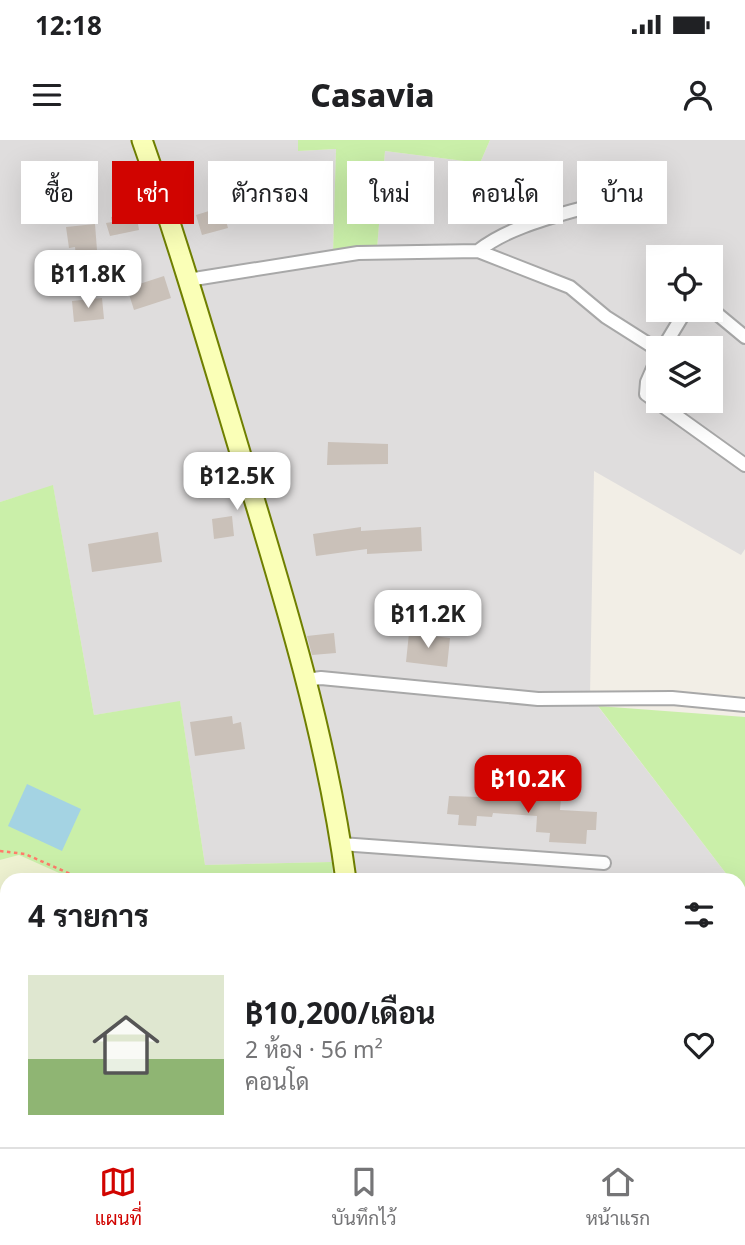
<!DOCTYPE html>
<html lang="th">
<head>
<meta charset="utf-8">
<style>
  :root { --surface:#fff; --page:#f6f6f6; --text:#202124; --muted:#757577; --line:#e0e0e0; --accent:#d10400 }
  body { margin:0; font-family:"Noto Sans",Sarabun,sans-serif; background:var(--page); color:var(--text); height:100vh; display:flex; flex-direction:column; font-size:26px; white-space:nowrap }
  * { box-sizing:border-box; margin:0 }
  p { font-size:23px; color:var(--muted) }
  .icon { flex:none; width:38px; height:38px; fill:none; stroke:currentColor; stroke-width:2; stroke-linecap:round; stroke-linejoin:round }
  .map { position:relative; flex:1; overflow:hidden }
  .drawer { position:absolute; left:0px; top:733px; width:746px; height:275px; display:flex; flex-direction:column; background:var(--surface); border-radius:21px 21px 0 0; box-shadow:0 7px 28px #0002 }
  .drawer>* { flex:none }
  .guide { position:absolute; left:21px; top:21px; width:704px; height:63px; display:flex; gap:14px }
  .controls { position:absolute; left:646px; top:105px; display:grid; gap:14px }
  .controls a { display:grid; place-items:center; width:77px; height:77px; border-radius:0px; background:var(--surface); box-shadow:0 7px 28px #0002; font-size:35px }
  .price { position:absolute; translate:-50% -60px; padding:0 16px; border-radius:14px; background:#fff; color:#222; font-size:23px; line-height:46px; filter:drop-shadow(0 2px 4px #0008) }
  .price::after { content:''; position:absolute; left:50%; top:42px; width:21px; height:16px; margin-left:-10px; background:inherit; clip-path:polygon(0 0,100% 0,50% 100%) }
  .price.selected { background:var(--accent); color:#fff }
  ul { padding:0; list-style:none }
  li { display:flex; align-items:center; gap:21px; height:175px; padding:0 28px }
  li span { display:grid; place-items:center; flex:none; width:196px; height:140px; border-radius:0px; color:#555 }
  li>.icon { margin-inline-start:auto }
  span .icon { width:84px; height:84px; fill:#fffc; stroke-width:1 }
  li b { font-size:30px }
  h2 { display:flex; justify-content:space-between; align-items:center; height:84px; padding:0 28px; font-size:30px }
  .tag { padding:0 24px; border-radius:0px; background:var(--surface); box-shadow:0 7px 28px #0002; font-size:24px; line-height:63px }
  .tag.selected { background:var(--accent); color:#fff }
  .status { display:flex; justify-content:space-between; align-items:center; height:49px; padding:0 35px; background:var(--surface); direction:ltr }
  .status svg { height:19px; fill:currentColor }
  header { display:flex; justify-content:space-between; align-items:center; height:91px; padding:0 28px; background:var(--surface); font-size:32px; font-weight:800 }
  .tab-bar { display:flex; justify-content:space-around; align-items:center; height:98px; border-top:2px solid var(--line); background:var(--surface); font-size:19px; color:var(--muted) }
  .tab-bar a { display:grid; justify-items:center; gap:4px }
  .tab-bar .selected { color:var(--accent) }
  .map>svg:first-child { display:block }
  .residential { fill:#dfdddd; fill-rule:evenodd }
  .farmland { fill:#eef2d1 }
  .grass { fill:#caefa9 }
  .water { fill:#a4d3e3 }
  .building { fill:#cac1b9 }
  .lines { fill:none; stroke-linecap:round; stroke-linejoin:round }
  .street-casing { stroke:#a8a8a8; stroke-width:16 }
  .secondary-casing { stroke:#6f7f00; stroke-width:23 }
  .path { stroke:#ff7c6a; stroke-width:2.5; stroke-dasharray:3.5 3.5; stroke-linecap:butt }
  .street { stroke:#fff; stroke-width:12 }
  .secondary { stroke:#faffb7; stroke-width:19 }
</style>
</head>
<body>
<div class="status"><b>12:18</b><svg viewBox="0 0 49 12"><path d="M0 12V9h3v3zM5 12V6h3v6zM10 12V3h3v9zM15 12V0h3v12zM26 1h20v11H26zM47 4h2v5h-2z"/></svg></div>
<header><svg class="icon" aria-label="menu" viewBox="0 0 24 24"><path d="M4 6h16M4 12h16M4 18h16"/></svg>Casavia<svg class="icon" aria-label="person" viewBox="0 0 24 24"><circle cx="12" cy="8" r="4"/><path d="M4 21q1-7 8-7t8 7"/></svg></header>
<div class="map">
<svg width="745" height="1007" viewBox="0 0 745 1007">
  <rect width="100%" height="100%" fill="#f2eee6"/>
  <path class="residential" d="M0 0H298L299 11 336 9 333 112 377 109 385 11 480 23 490 0H745V409L741 415 594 331 590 556 731 740H333L332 722 205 725 180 562 94 575 53 346 0 362ZM658 117H710V170H658ZM658 208H710V261H658Z
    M739 875 745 880V1007H270L269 1001H738Z"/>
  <path class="farmland" d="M19 715 69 737 67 740H7V820L0 815V720Z
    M7 827V1001H227L230 1007H0V839Z
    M269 1001H351L352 1007H270Z"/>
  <path class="grass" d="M298 0H490L480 23 385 11 377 109 333 113 336 9 298 11Z
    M53 345 94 575 180 561 205 725 332 722 333 740H67L68 737 19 715 0 720V362Z
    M598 566 745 577V880L738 875V766L742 755 738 740H731Z
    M227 1001H269L270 1007H230Z"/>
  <path class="water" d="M27 644 81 669 62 711 8 686Z"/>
  <path class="building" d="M222 67 228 88 202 95 196 75Z
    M136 72 139 90 110 96 106 83 112 82 111 77Z
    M95 84 98 123 77 126 75 107 69 108 66 87Z
    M164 136 171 158 134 170 127 148Z
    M102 158 104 179 74 182 72 161Z
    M328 302 388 304V324L327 325Z
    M232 376 234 396 214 399 212 379Z
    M361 387V391L421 387 422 411 367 414V409L316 416 313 394Z
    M158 392 162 422 92 432 88 404Z
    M334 493 336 513 312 515 307 496Z
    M409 493 450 498 447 527 406 522Z
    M232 576 233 584 241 582 245 609 195 616 190 582Z
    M510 654 561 658 560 670 597 672 596 690H587L586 704 549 702 550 693 536 692 537 676 493 673 492 677 477 676 476 686 458 685 459 675 447 674 449 656 510 658Z"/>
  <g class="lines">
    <g class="street-casing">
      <path id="street" d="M478 111C507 88 548 78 583 68
        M188 140 358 113 478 111 570 147 606 177 658 210
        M710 168 745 197
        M663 208 686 170
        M658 217 647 242 646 254 745 325
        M305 540 321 538 538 559 672 558 745 565
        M341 704 604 723"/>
    </g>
    <g class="secondary-casing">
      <path id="secondary" d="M142 0C179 105 210 212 242 319 284 457 327 597 346 740
        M372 1001 373 1007"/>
    </g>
    <path class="path" d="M0 711 25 714 84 740
      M164 740 224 738"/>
    <use href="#street" class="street"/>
    <use href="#secondary" class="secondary"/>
  </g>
</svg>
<div class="controls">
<a><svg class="icon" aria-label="locate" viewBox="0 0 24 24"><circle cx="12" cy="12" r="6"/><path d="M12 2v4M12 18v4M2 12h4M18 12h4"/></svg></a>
<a><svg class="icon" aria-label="layers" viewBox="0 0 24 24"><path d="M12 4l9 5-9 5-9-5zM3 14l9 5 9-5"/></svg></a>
</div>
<b class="price" style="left:88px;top:170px">฿11.8K</b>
<b class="price" style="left:237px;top:372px">฿12.5K</b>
<b class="price" style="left:428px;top:510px">฿11.2K</b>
<b class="price selected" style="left:528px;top:675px">฿10.2K</b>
<div class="guide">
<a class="tag">ซื้อ</a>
<a class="tag selected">เช่า</a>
<a class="tag">ตัวกรอง</a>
<a class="tag">ใหม่</a>
<a class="tag">คอนโด</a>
<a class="tag">บ้าน</a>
</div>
<section class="drawer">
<h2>4 รายการ<svg class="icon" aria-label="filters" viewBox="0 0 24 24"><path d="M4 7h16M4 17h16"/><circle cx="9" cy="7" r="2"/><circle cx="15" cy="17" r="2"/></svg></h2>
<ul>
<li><span style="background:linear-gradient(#dfe7d0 60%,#8fb573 0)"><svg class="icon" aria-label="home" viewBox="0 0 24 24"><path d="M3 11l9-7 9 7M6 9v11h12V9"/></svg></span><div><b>฿10,200/เดือน</b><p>2 ห้อง · 56 m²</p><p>คอนโด</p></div><svg class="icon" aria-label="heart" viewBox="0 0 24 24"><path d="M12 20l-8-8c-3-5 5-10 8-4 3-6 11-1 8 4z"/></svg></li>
</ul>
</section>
</div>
<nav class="tab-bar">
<a class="selected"><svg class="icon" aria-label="map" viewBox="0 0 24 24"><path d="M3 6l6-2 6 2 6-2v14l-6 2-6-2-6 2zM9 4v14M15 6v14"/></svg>แผนที่</a>
<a><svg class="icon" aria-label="saved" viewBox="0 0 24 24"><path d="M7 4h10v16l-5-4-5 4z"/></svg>บันทึกไว้</a>
<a><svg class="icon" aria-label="home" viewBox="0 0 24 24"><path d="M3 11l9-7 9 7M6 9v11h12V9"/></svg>หน้าแรก</a>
</nav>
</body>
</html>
